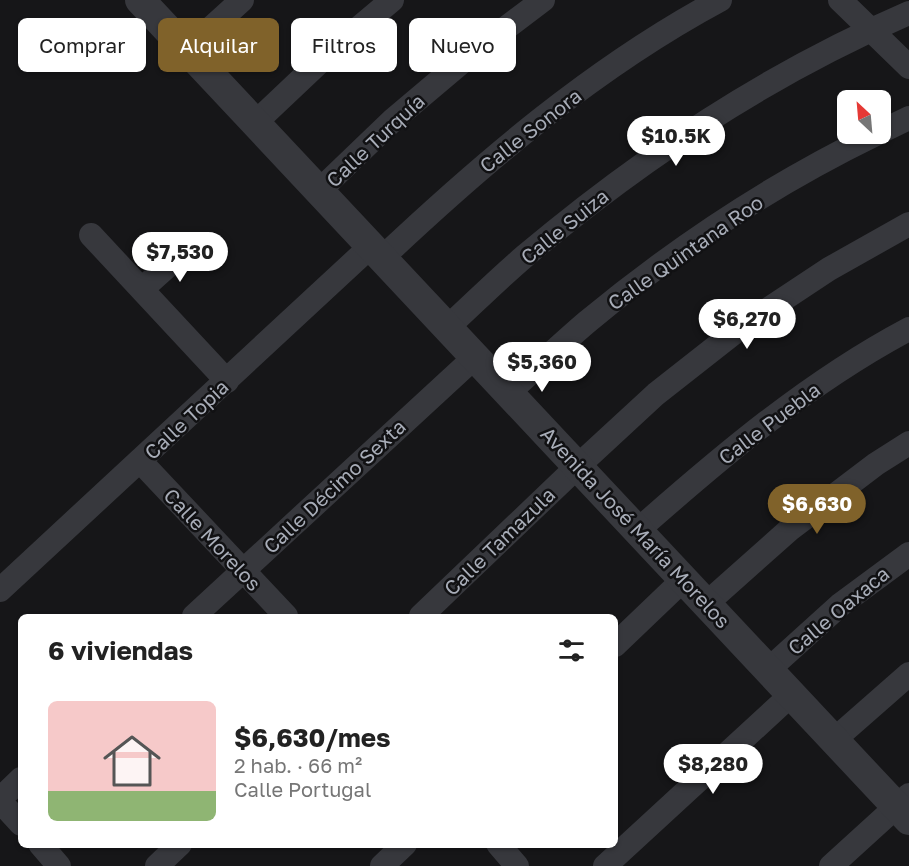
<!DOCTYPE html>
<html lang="es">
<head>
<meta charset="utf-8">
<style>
  :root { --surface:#fff; --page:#f6f6f6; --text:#222; --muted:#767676; --line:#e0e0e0; --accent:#80622a }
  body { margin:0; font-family:"Golos Text",sans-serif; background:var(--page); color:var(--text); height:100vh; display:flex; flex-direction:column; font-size:22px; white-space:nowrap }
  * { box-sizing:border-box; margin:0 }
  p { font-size:20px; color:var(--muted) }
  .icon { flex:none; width:33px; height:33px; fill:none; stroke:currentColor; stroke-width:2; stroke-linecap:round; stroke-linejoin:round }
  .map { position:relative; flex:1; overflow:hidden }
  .side { position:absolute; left:18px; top:614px; width:600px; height:234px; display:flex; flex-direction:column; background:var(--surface); border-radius:9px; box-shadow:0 2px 4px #0004 }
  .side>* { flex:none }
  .hud { position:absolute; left:18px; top:18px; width:600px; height:54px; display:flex; gap:12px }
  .needle { width:39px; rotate:334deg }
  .tools { position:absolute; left:837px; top:90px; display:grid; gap:12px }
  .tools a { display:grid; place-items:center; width:54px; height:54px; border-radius:9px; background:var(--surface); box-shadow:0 2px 4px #0004; font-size:30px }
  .price { position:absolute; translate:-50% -51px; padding:0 14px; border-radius:21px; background:#fff; color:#222; font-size:20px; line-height:39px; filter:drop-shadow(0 2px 3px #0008) }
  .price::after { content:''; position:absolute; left:50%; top:36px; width:18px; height:14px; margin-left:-9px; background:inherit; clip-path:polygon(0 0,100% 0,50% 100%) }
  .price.on { background:var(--accent); color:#fff }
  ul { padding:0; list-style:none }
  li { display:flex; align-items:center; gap:18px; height:150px; padding:0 30px }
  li+li { border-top:2px solid var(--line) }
  li span { display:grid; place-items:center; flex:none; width:168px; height:120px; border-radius:9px; color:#555 }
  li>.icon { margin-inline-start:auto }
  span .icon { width:72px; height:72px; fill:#fffc; stroke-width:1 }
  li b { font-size:26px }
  h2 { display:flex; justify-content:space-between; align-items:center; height:72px; padding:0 30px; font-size:26px }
  .pill { padding:0 21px; border-radius:9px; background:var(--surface); box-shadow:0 2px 4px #0004; font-size:21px; line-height:54px }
  .pill.on { background:var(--accent); color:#fff }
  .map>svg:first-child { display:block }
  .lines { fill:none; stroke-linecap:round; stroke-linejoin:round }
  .minor { stroke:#37383d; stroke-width:24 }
  .tertiary { stroke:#37383d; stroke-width:30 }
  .labels { text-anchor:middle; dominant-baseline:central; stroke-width:5; stroke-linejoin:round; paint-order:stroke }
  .street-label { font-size:20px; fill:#a8adb8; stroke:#111113 }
</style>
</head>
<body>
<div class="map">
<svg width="909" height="866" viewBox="0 0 909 866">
  <rect width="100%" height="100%" fill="#161618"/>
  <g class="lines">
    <path class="minor" d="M840 0 909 67
      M187 50 242 0
      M255 123 328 54 392 0
      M880 132 909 118
      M319 191 393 120 470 55 543 0
      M91 235 227 381
      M382 258C485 161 595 67 720 0
      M142 289 191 245
      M448 327C473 304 498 279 525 256 641 158 770 73 909 13
      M509 392C535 369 560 345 587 322 675 249 773 184 876 134
      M141 462 286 616
      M638 530C722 456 809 382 909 329
      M0 590 371 246
      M707 603 789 530 876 464 909 443
      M194 616 475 357
      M421 616 578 466 656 394 740 328 829 269 909 224
      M615 645 684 579
      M769 669 840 605 909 554
      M835 739 909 674
      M0 799 21 779
      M0 801 21 824
      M40 844 59 866
      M498 844 517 866
      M157 866 180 844
      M382 866 405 844
      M605 866 792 694
      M831 866 909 795"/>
    <path class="tertiary" d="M140 0 909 820"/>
  </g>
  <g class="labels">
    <g class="street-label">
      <text transform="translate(530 130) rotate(-38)">Calle Sonora</text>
      <text transform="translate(375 140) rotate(-43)">Calle Turquía</text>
      <text transform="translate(564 226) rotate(-39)">Calle Suiza</text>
      <text transform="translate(685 252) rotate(-35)">Calle Quintana Roo</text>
      <text transform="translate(186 419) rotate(-43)">Calle Topia</text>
      <text transform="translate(769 423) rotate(-37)">Calle Puebla</text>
      <text transform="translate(334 486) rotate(-43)">Calle Décimo Sexta</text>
      <text transform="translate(636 527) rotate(47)">Avenida José María Morelos</text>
      <text transform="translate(213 539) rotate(47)">Calle Morelos</text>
      <text transform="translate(499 541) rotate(-44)">Calle Tamazula</text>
      <text transform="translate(838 610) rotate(-40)">Calle Oaxaca</text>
    </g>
  </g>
</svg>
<div class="tools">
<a><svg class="needle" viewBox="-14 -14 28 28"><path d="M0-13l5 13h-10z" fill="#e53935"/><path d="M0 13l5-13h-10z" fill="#767676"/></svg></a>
</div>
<b class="price" style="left:676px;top:167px">$10.5K</b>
<b class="price" style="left:180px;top:283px">$7,530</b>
<b class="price" style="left:747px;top:350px">$6,270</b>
<b class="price" style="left:542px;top:393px">$5,360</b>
<b class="price on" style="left:817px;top:535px">$6,630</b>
<b class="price" style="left:713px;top:795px">$8,280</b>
<div class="hud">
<a class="pill">Comprar</a>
<a class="pill on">Alquilar</a>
<a class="pill">Filtros</a>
<a class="pill">Nuevo</a>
</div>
<section class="side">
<h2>6 viviendas<svg class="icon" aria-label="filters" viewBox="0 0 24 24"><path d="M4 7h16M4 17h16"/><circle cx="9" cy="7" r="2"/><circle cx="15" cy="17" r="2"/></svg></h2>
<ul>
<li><span style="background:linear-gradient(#f6c9c9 75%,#8fb573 0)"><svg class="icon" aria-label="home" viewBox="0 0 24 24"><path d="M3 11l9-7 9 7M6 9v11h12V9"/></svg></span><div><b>$6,630/mes</b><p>2 hab. · 66 m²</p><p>Calle Portugal</p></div></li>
</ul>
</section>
</div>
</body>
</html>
